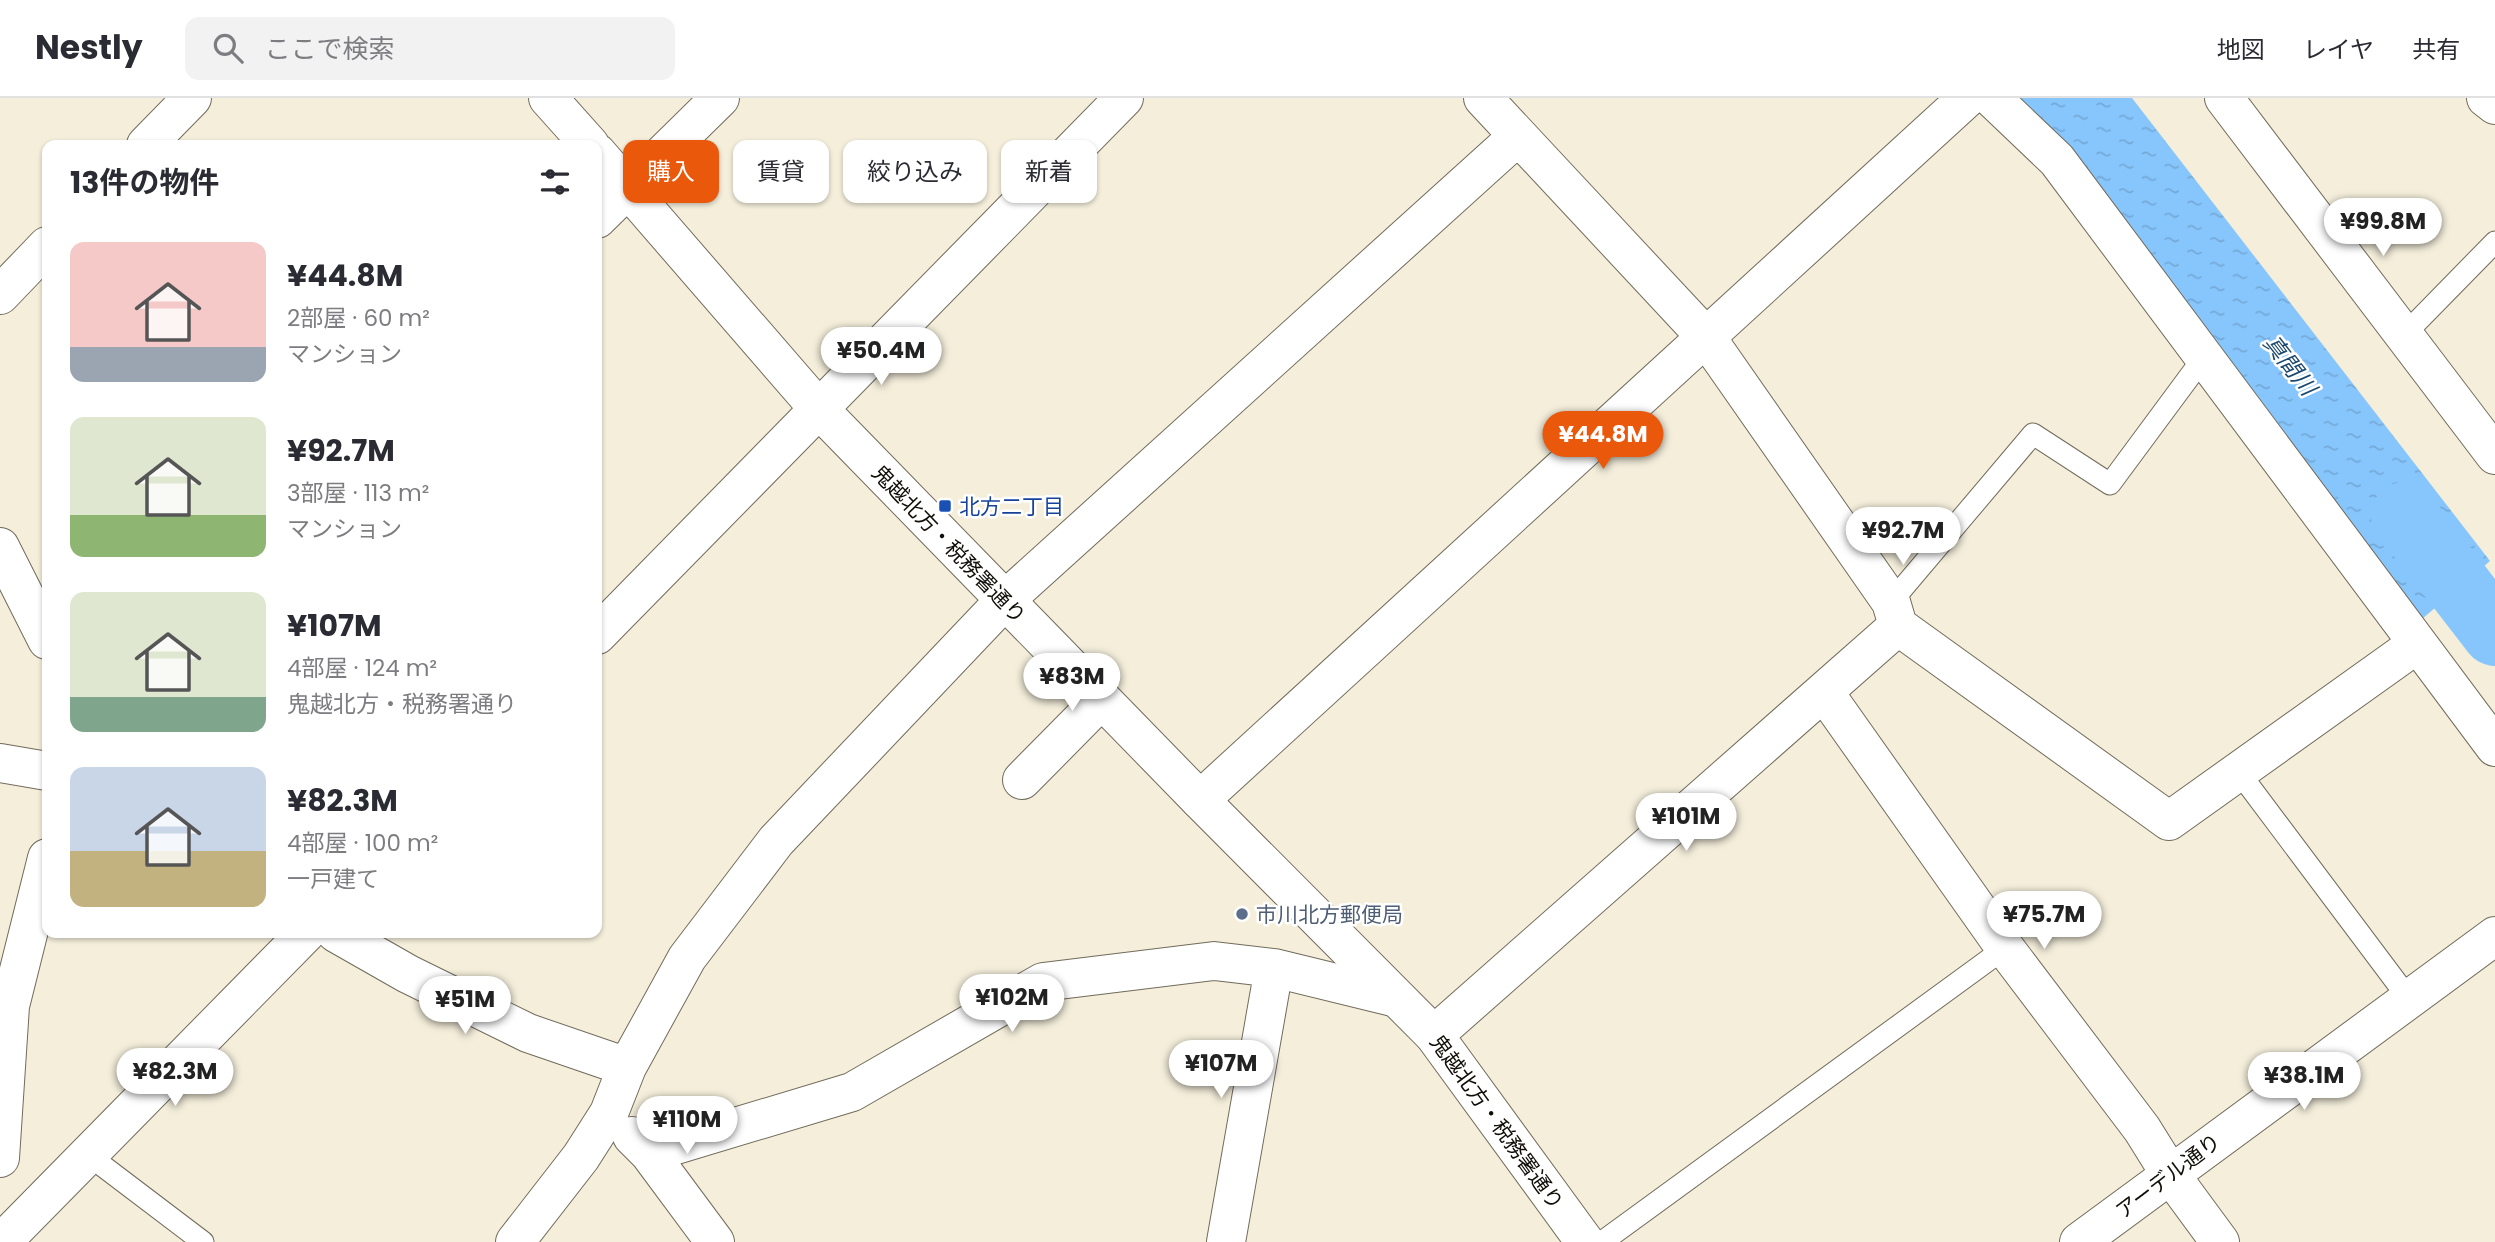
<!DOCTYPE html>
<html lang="ja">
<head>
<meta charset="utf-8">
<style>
  :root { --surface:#fff; --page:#f2f2f3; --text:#2b2b33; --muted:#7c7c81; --line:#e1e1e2; --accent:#ea580c }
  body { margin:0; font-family:Poppins,"Noto Sans JP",sans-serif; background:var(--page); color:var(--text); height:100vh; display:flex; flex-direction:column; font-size:26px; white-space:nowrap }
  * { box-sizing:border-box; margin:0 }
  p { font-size:23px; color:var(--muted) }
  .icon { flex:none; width:38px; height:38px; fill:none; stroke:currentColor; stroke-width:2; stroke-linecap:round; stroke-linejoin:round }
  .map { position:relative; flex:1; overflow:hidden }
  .sheet { position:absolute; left:42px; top:42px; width:560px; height:798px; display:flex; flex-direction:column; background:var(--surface); border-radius:14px; box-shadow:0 2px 5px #0004 }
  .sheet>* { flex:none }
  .top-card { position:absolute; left:623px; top:42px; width:665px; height:63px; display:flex; gap:14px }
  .price { position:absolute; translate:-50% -60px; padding:0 16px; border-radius:24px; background:#fff; color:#222; font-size:23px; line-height:46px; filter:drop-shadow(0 2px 4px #0008) }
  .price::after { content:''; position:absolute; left:50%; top:42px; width:21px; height:16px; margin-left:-10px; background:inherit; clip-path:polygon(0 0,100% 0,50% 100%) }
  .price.on { background:var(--accent); color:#fff }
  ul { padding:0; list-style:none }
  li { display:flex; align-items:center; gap:21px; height:175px; padding:0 28px }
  li span { display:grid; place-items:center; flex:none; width:196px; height:140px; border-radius:14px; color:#555 }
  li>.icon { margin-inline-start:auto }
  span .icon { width:84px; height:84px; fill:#fffc; stroke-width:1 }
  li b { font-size:30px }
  h2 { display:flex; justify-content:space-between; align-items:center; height:84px; padding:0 28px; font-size:30px }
  .pill { padding:0 24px; border-radius:14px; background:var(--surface); box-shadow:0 2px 5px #0004; font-size:24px; line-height:63px }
  .pill.on { background:var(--accent); color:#fff }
  header { display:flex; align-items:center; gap:42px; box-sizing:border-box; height:98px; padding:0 35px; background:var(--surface); border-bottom:2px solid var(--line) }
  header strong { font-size:33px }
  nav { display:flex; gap:38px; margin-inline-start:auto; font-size:24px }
  .search { width:490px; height:63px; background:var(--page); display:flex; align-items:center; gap:18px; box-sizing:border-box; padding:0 24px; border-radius:14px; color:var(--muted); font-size:26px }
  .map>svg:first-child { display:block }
  .water { fill:url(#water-ripples) }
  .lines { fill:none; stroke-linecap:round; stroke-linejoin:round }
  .river { stroke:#87c6fd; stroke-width:66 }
  .lane-casing { stroke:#716b5b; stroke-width:23 }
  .street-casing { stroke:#716b5b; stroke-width:40 }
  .secondary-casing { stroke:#716b5b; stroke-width:40 }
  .lane { stroke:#fff; stroke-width:21 }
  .street { stroke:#fff; stroke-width:38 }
  .secondary { stroke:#fff; stroke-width:38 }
  .transit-dot { fill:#1a4fb4; stroke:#fff; stroke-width:2.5 }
  .service-dot { fill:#5c6f8a; stroke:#fff; stroke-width:2.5 }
  .labels { text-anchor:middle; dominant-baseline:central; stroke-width:5; stroke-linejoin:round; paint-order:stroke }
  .transit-label { font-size:21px; fill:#164399; stroke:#fff; text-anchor:start }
  .street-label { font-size:21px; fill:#110e08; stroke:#fff }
  .service-label { font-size:21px; fill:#4e5e75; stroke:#fff; text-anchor:start }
  .water-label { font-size:23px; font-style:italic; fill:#1c496e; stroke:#fff }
</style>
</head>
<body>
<header>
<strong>Nestly</strong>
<div class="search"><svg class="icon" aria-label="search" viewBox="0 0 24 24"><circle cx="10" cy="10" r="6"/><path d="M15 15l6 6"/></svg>ここで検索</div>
<nav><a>地図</a><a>レイヤ</a><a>共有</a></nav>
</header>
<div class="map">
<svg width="2495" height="1144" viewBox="0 0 2495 1144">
  <defs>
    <pattern id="water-ripples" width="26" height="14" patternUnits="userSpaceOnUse" patternTransform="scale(1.75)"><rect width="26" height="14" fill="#87c6fd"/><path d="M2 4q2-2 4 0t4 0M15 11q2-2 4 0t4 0" fill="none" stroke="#74a9d7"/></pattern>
  </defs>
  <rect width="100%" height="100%" fill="#f4eedb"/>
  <path class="water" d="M2017 0H2132L2490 463 2422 521Z"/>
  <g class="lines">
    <path class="river" d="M2404 417 2495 535"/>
    <g class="lane-casing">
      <path id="lane" d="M2404 237 2495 144
        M1891 504 2033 336 2110 386 2204 259
        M2238 673 2409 901
        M87 1056 203 1144
        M1602 1144 2005 850"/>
    </g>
    <g class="street-casing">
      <path id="street" d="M1483 0 1706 239 1891 504 1898 528 2169 723 2417 546
        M1992 0 2057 62 2495 649
        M2486 0 2495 7
        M146 47 192 0
        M597 121 720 0
        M0 197 47 148
        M0 449 47 542
        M1824 594 2005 850 2142 1031 2170 1076 2220 1144
        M0 665 47 673
        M1022 682 1101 602
        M1200 702 1967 0
        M336 835 408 876 528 935 627 969
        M1434 937 1898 528
        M632 1038 649 1055 715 1144
        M649 1055 852 994 1043 884 1214 863 1274 870 1393 899
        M0 1060 10 908 47 760
        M515 1144 581 1059 609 1015 627 969 687 860 776 743 1004 503 1517 39
        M1226 1144 1274 870"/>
    </g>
    <g class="secondary-casing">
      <path id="secondary" d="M548 0 590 47
        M2224 0 2495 357
        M597 55 818 310 1200 702 1434 937 1585 1144
        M597 537 1124 0
        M2 1144 306 835
        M2079 1144 2495 838"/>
    </g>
    <use href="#lane" class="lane"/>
    <use href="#street" class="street"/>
    <use href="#secondary" class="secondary"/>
  </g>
  <rect class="transit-dot" x="938" y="401" width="14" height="14" rx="3.5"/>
  <circle class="service-dot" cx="1242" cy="816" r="7"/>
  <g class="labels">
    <g class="transit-label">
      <text x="959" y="408">北方二丁目</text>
    </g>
    <g class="street-label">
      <text transform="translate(949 446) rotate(46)">鬼越北方・税務署通り</text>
      <text transform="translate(1497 1024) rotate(54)">鬼越北方・税務署通り</text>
      <text transform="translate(2168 1078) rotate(-37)">アーデル通り</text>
    </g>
    <g class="service-label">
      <text x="1256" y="816">市川北方郵便局</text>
    </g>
    <g class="water-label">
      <text transform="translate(2290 267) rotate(52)">真間川</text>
    </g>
  </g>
</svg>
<b class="price" style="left:2383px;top:160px">¥99.8M</b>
<b class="price" style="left:881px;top:289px">¥50.4M</b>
<b class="price on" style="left:1603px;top:373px">¥44.8M</b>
<b class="price" style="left:1903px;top:469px">¥92.7M</b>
<b class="price" style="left:1072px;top:615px">¥83M</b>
<b class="price" style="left:1686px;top:755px">¥101M</b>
<b class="price" style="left:2044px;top:853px">¥75.7M</b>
<b class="price" style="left:1012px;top:936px">¥102M</b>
<b class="price" style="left:465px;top:938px">¥51M</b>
<b class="price" style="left:1221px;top:1002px">¥107M</b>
<b class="price" style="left:175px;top:1010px">¥82.3M</b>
<b class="price" style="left:2304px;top:1014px">¥38.1M</b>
<b class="price" style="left:687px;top:1058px">¥110M</b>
<div class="top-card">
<a class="pill on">購入</a>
<a class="pill">賃貸</a>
<a class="pill">絞り込み</a>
<a class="pill">新着</a>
</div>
<section class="sheet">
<h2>13件の物件<svg class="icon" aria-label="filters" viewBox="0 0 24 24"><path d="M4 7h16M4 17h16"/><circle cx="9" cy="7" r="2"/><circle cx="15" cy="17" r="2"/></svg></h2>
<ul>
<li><span style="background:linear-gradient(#f6c9c9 75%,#9aa5b1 0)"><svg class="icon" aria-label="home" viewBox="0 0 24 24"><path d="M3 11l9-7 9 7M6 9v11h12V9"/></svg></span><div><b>¥44.8M</b><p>2部屋 · 60 m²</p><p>マンション</p></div></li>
<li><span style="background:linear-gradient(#dfe7d0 70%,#8fb573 0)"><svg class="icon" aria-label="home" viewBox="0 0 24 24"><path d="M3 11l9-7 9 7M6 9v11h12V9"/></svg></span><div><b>¥92.7M</b><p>3部屋 · 113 m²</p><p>マンション</p></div></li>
<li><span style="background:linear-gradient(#dfe7d0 75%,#7fa58c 0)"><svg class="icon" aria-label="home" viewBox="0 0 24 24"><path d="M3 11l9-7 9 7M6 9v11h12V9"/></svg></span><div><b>¥107M</b><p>4部屋 · 124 m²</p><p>鬼越北方・税務署通り</p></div></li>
<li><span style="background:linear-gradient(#c9d6e8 60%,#c2b280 0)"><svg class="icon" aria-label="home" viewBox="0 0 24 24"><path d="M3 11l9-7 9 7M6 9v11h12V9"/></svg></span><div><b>¥82.3M</b><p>4部屋 · 100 m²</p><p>一戸建て</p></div></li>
</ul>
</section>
</div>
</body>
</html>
